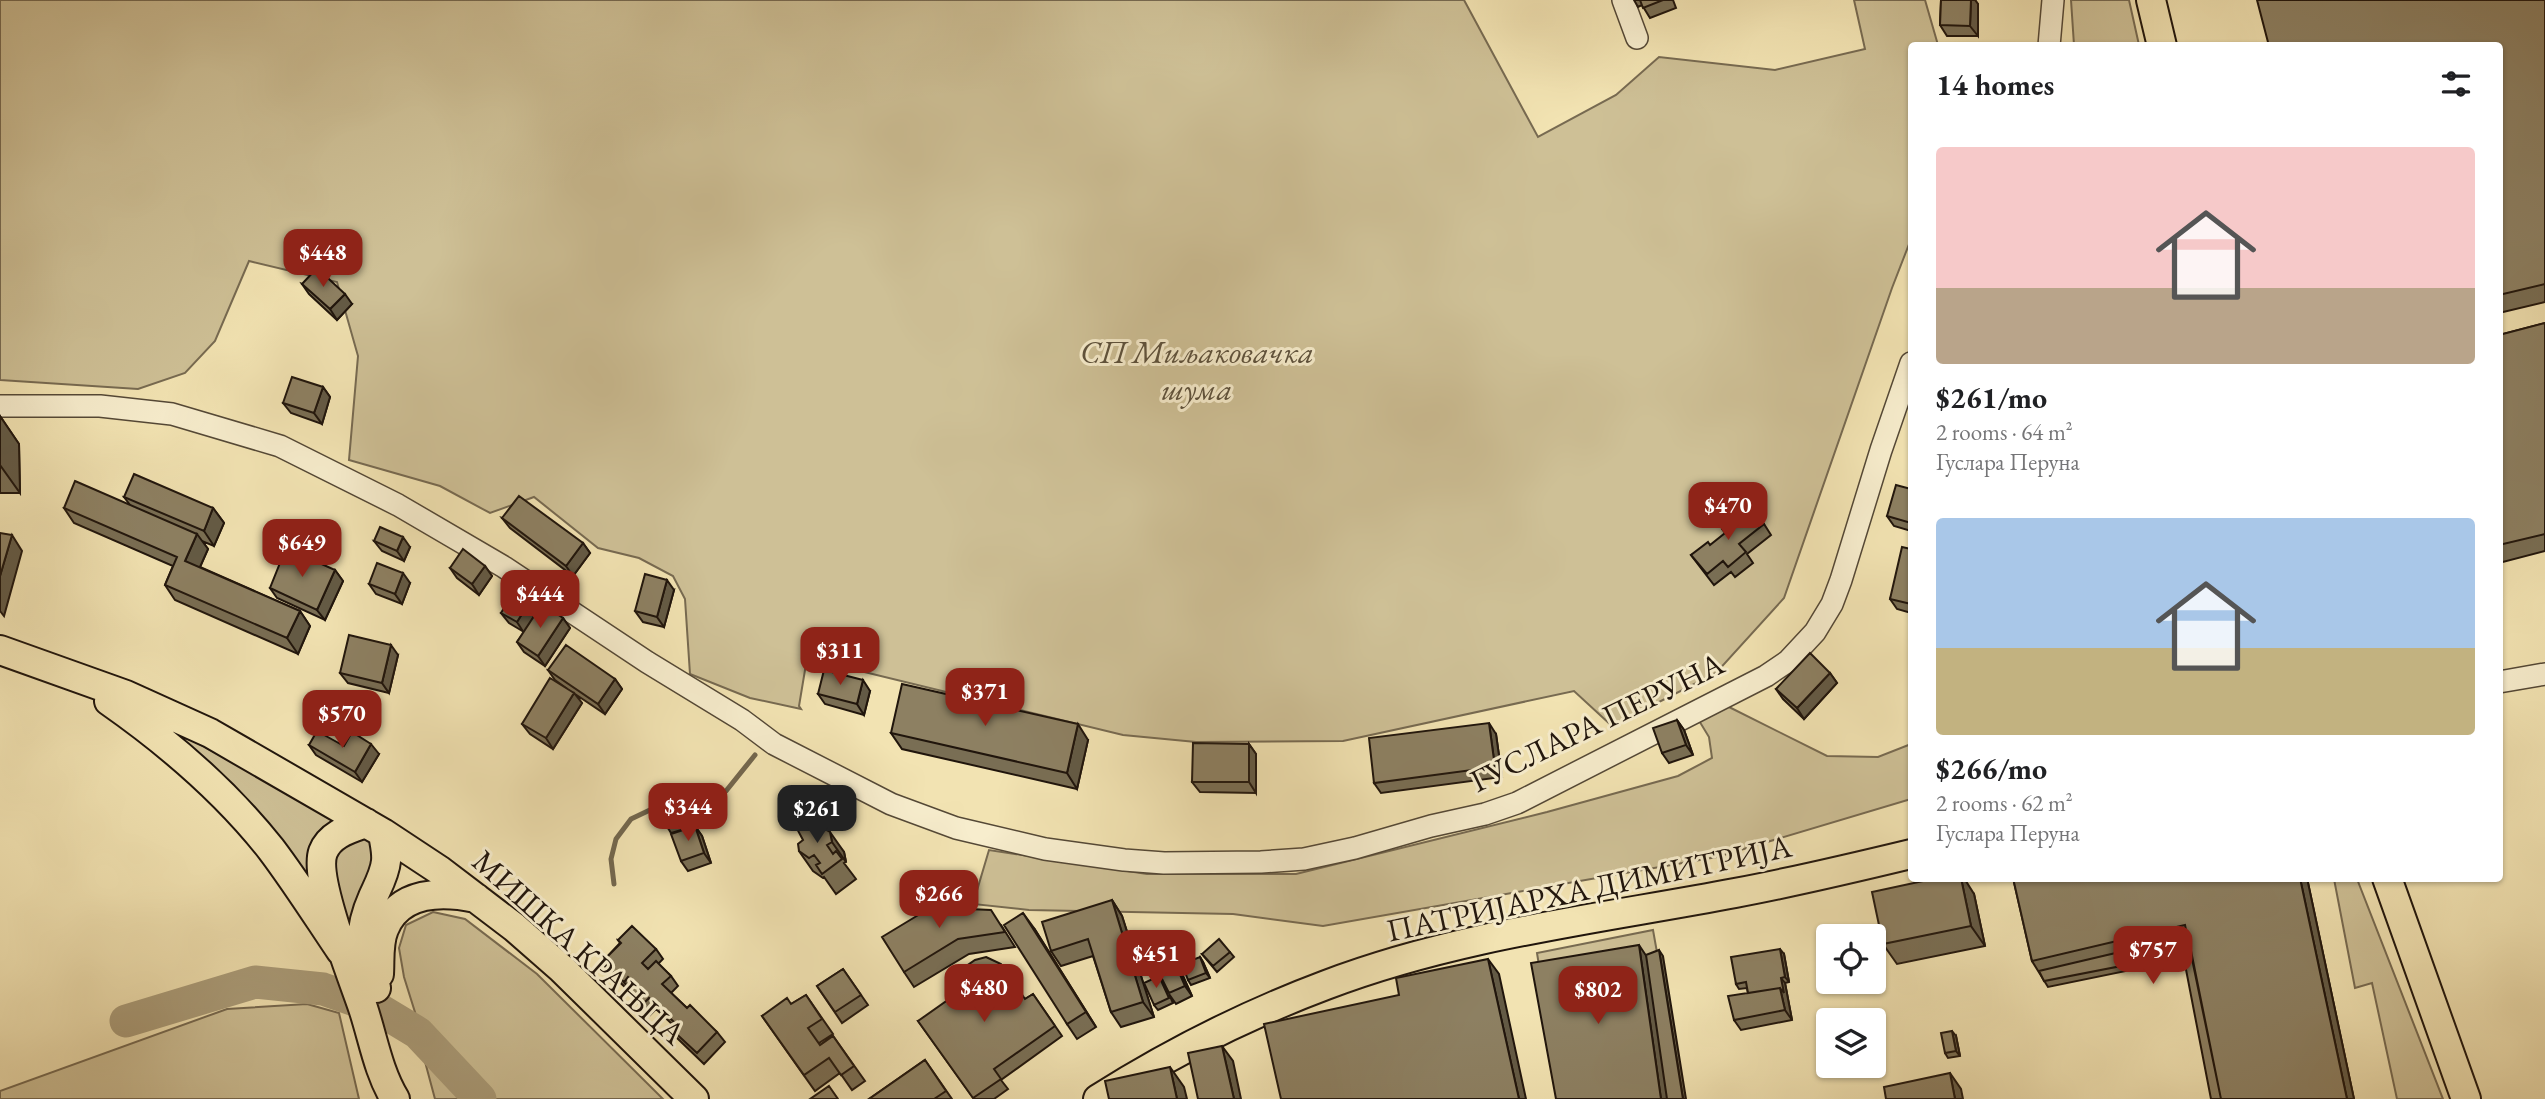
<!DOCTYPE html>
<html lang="en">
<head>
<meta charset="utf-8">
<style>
  :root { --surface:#fff; --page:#f6f6f6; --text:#202124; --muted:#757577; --accent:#8f2418 }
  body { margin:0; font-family:"EB Garamond",serif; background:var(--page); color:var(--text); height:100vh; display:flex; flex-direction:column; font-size:26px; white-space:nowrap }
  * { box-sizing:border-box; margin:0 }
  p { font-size:23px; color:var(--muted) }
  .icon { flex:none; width:38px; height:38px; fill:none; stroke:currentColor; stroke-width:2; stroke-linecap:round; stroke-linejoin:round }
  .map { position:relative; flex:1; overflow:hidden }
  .sheet { position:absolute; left:1908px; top:42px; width:595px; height:840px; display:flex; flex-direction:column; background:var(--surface); border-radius:7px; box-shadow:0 2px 5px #0004 }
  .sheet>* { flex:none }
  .buttons { position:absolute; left:1816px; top:924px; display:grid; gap:14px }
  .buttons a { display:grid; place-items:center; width:70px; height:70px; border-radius:7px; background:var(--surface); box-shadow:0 2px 5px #0004; font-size:35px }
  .price { position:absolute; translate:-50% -60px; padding:0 16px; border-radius:14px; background:var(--accent); color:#fff; font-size:23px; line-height:46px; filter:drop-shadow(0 2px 4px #0008) }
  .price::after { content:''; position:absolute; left:50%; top:42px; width:21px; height:16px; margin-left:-10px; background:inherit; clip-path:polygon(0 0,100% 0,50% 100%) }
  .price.current { background:#222; color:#fff }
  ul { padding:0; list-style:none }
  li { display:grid; align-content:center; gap:14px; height:371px; padding:0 28px }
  li span { display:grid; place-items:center; height:217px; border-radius:7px; color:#555 }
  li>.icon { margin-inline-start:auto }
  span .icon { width:126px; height:126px; fill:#fffc; stroke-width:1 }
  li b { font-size:30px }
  h2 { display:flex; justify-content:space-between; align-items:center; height:84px; padding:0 28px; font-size:30px }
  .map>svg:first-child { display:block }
  .green { fill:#cec096; stroke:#776a51; stroke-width:2 }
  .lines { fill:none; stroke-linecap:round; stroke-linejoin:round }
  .stream { stroke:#73674e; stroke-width:5 }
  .river { stroke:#ab9d7a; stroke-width:33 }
  .minor-casing { stroke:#544836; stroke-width:24 }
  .major-casing { stroke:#20150c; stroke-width:32 }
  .minor { stroke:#f7edcd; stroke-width:21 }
  .major { stroke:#f2e3b2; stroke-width:28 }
  .wall { fill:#796e54; stroke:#20150c; stroke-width:2 }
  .shaded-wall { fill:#635a45; stroke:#20150c; stroke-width:2 }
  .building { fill:#8d8062; stroke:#20150c; stroke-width:2 }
  .labels { text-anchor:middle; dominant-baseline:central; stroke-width:6; stroke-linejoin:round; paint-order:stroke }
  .park-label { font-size:32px; font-style:italic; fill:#5d513c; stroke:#f7edcd }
  .street-label { font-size:32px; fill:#20150c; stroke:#f7edcd }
</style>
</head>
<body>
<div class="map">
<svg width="2545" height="1099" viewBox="0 0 2545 1099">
  <rect width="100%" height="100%" fill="#f2e3b2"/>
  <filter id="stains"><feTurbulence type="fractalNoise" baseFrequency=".00286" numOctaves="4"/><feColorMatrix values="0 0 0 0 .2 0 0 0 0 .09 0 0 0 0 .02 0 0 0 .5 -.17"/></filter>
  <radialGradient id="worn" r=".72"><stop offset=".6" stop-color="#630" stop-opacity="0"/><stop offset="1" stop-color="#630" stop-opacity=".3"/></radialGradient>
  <path class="green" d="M0 0H1464L1538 137 1616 95 1659 57 1775 70 1865 49 1854 0H1925L1938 45 1911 46V239L1892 288 1784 598 1716 673 1612 726 1574 691 1343 741 1196 742 1123 735 807 658 799 706 801 709 750 698 690 674 685 599 673 576 639 558 598 548 534 497 490 513 440 486 349 460 358 356 337 282 249 261 215 341 185 373 138 389 0 380Z
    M2071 0H2129L2139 45H2074Z
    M1725 705 1827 756 1878 757 1911 744V799L1717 857 1323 926 1233 914 1029 910 973 904 989 850 1147 874H1296L1547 812 1678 776 1712 758 1709 737 1698 719Z
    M179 736 194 741 337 820 311 882 177 737Z
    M366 835 376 850 349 943 330 853Z
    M2334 879H2357L2443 1099H2397L2372 983 2355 988Z
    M433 912 465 919 537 974 663 1099H489L419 1025 404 977 399 948 406 925Z
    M1653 930 1658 958 1541 978 1537 953Z
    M307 1004 339 1013 359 1099H0V1091L227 1009Z
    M420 1043 472 1099H435Z"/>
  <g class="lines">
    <path class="stream" d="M614 884 611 859 616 839 631 819 652 809 673 805H692L726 791 755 755"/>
    <path class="river" d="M126 1021 255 982 323 989 375 1007 418 1033 480 1099"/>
    <g class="minor-casing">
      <path id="minor" d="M1623 0 1637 38
        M2049 46 2053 0
        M0 406H100L172 414 280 446 398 505 504 567 647 662 742 720 774 744 891 804 956 828 1045 849 1124 860 1164 863 1261 862 1304 859 1355 848 1431 826 1485 814 1517 803 1766 676 1788 661 1815 632 1832 604 1841 580 1881 450 1911 363
        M2499 682 2545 674"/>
    </g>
    <g class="major-casing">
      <path id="major" d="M2151 0 2162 46
        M0 650 126 695 210 733 383 833 439 870 514 927 562 969 694 1099
        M109 701C169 743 226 792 271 849 296 882 318 917 341 951
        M366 823C349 829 330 834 323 852 313 879 353 978 363 1008 373 1038 378 1071 395 1099
        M2387 878 2466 1099
        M379 974C380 959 378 943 384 929 399 891 442 891 476 898
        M376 988C360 954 357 933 373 897 378 886 385 873 386 861 387 851 384 842 383 833
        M1098 1099C1171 1053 1246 1015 1326 985 1457 935 1598 919 1735 893 1794 882 1853 868 1911 854"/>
    </g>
    <use href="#minor" class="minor"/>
    <use href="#major" class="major"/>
  </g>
  <path class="wall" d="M1634 0H1673L1676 8 1650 18 1642 5 1638 7Z
    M1941 0H1975L1978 4V36H1947L1940 25Z
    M2545 0V302L2499 313V46Z
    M302 284 352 304 337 320 309 294Z
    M2545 323V551L2499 563V335Z
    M323 387 330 397 322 424 291 413 283 403Z
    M0 416 19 444 20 493H0Z
    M1911 489V531L1894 526 1887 516Z
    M124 497 213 508 224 523 214 546 202 541 208 549 200 567 300 611 310 626 298 654 175 600 165 585 173 566 74 523 64 508 130 505Z
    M502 518 583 543 590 553 573 576 510 528Z
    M1764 524 1771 535 1747 554 1753 563 1735 577 1731 572 1714 585 1691 555 1710 545Z
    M374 541 410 547 404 561 382 551Z
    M1911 549V613L1897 609 1890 599Z
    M485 566 492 576 479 595 457 578 450 568Z
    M335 570 343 581 325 620 277 598 270 588Z
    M410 583 402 604 376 594 369 584Z
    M674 590 664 627 643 622 635 611Z
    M532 598 539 609 563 618 570 628 545 666 524 652 517 642 524 632 509 623 501 613Z
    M398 655 389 693 348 683 340 673Z
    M548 670 615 679 622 689 605 714 575 694 582 703 553 749 530 734 522 724 566 688 555 680Z
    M1830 673 1837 683 1804 719 1783 699 1776 689Z
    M870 691 864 715 825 704 818 694Z
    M1677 720 1684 730 1693 755 1669 763 1662 753Z
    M891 733 1088 740 1077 789 902 749Z
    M1496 734 1502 777 1381 793 1374 783Z
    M1249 744 1256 754V793L1200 792 1192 782Z
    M309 745 344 746 379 754 362 782 316 755Z
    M676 810 680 815 685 829 671 833 668 828Z
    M695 826 702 836 711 863 688 871 681 861Z
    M821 827 844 852 846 862 844 863 856 879 836 894 824 877 823 878 813 871 799 851 817 830Z
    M2013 878H2307L2354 1099 2184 959 2048 987 2032 961Z
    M1974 894 1985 946 1897 964 1883 944Z
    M1112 900 1122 916 1154 1017 1121 1027 1111 1012 1093 956 1061 966 1051 951Z
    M971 909 1001 925 1015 947 969 954 914 987 904 972Z
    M1034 928 1096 1027 1077 1039 1067 1024Z
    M618 940 656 949 663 959 658 964 671 976 678 986 671 993 687 1008 717 1032 725 1042 704 1064 676 1037 669 1027 672 1024 656 1009 650 1015 635 1000 628 990 609 972 602 962 620 943Z
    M1230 952 1234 957 1217 972 1202 954Z
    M1784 954 1789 982 1785 983 1792 1020 1741 1030 1734 1020 1748 993 1747 988 1739 989 1736 984Z
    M1200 957 1203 962 1210 978 1191 985 1188 980Z
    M843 969 868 1005 842 1023 817 986Z
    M1182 974 1192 996 1176 1004 1169 994 1173 1003 1158 1010 1154 1005 1159 976 1163 982Z
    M1033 994 1062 1036 1001 1080 1008 1089 994 1099H974L918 1021 1025 999Z
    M806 995 833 1034 819 1043 820 1045 833 1036 865 1081 852 1090 840 1073 815 1091 762 1016 791 1004Z
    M1956 1036 1960 1056 1948 1058 1945 1053Z
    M925 1060 952 1099H869Z"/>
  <path class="shaded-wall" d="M1971 0H1975L1978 4V36L1970 26Z
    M345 294 352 304 337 320 330 309Z
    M323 387 330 397 322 424 314 413Z
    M0 416 19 444 20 493 0 465Z
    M213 508 224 523 214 546 204 531Z
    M197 534 208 549 196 576 185 561Z
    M12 535 22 551 4 616 0 611V576Z
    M403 537 410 547 404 561 397 551Z
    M583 543 590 553 573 576 566 566Z
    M485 566 492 576 479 595 472 584Z
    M335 570 343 581 325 620 317 610Z
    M403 573 410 583 402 604 395 594Z
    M667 580 674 590 664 627 657 617Z
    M532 598 539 609 524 633 517 622Z
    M300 611 310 626 298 654 287 638Z
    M563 618 570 628 545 666 538 656Z
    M391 645 398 655 389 693 382 683Z
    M1830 673 1837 683 1804 719 1797 708Z
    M615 679 622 689 605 714 598 704Z
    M863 680 870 691 864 715 857 704Z
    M574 693 582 703 553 749 546 738Z
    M1677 720 1684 730 1693 755 1686 745Z
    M1489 723 1496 734 1502 777 1495 767Z
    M1078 724 1088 740 1077 789 1067 773Z
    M371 744 379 754 362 782 355 772Z
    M1249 744 1256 754V793L1249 782Z
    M676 810 680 815 685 829 681 824Z
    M695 826 702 836 711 863 704 853Z
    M830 832 844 852 846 862 832 842Z
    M1961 878H1964L1974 894 1985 946 1971 926Z
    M2300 878H2307L2354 1099H2347Z
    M1112 900 1122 916 1154 1017 1143 1002Z
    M1023 913 1034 928 1096 1027 1086 1012Z
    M1639 945 1649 960 1670 1099H1661Z
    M1780 949 1784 954 1789 982 1785 977Z
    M1659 950 1663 956 1686 1099H1683Z
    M1200 957 1203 962 1210 978 1206 973Z
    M1488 959 1499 974 1526 1099H1519Z
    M1175 963 1182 974 1192 996 1185 986Z
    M628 977 636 987 631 992 624 982Z
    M1781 978 1785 983 1792 1020 1785 1010 1780 988Z
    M1952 1031 1956 1036 1960 1056 1956 1051Z
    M1222 1046 1233 1061 1241 1099H1234Z
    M1170 1067 1184 1087 1187 1099H1177Z
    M1950 1073 1961 1089 1963 1099H1955Z"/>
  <path class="building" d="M1640 0H1663L1643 8Z
    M1941 0H1971L1970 26 1940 25Z
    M2257 0H2545V284L2499 295V46H2269Z
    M317 268 345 294 330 309 302 284Z
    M2545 323V534L2499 545V335Z
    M292 377 323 387 314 413 283 403Z
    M134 474 213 508 204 531 124 497Z
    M75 481 197 534 185 561 300 611 287 638 165 585 177 557 64 508Z
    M1896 485 1911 489V523L1887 516Z
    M519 496 583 543 566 566 502 518Z
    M1750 507 1764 524 1739 544 1746 552 1728 567 1723 561 1707 574 1691 555 1708 542 1710 545 1725 533 1722 529Z
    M380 527 403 537 397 551 374 541Z
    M0 533 12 535 0 576Z
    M1902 547 1911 549V604L1890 599Z
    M286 548 335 570 317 610 270 588Z
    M463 549 485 566 472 584 450 568Z
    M377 563 403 573 395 594 369 584Z
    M645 574 667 580 657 617 635 611Z
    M516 589 532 598 517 622 501 613Z
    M542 604 563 618 538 656 517 642Z
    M349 635 391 645 382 683 340 673Z
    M566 645 615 679 598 704 548 670Z
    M1810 653 1830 673 1797 708 1776 689Z
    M824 670 863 680 857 704 818 694Z
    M550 678 574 693 546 738 522 724Z
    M902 684 1078 724 1067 773 891 733Z
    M1677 720 1686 745 1662 753 1653 728Z
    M1489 723 1495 767 1374 783 1369 738Z
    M317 731 344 746 352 732 371 744 355 772 309 745Z
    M1193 743 1249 744V782H1192Z
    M676 810 681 824 668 828 663 814Z
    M803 817 809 820 816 831 821 827 830 832 832 842 827 845 833 854 836 851 842 859 822 874 816 865 820 863 814 855 809 858 799 851 798 844 803 840 795 825 797 819Z
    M695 826 704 853 681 861 671 834Z
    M1937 878H1961L1971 926 1883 944 1872 892Z
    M2013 878H2300L2347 1099H2221L2185 925 2032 961Z
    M958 891 969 909 991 910 1005 932 958 939 904 972 882 937Z
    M1112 900 1143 1002 1111 1012 1088 939 1051 951 1042 922Z
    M1023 913 1086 1012 1067 1024 1004 925Z
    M632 926 656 949 642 963 648 969 656 961 671 976 662 984 687 1008 690 1005 717 1032 697 1053 669 1027 674 1022 649 998 643 1004 628 990 635 983 628 977 624 982 602 962 621 943 618 940Z
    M2188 936 2221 1099H2211L2183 954 2044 981 2039 971Z
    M1219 939 1230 952 1213 966 1202 954Z
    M1639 945 1661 1099H1556L1531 963Z
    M1780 949 1785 977 1781 978 1784 993 1780 988 1748 993 1746 982 1736 984 1731 957Z
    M1659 950 1683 1099H1667L1646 955Z
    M986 957 1001 964 1025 999 1033 994 1055 1026 994 1069 1001 1079 973 1098 918 1021 959 992 949 978 975 960Z
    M1200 957 1206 973 1188 980 1182 964Z
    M1488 959 1519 1099H1281L1264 1024 1399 995 1396 978Z
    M1175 963 1185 986 1169 993 1158 971Z
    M843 969 861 995 835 1012 817 986Z
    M1159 976 1169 998 1154 1005 1144 983Z
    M1780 988 1785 1010 1734 1020 1728 996Z
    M806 995 822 1019 808 1028 820 1045 833 1036 854 1066 841 1075 829 1058 804 1075 762 1016 787 998 791 1004Z
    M1952 1031 1956 1051 1945 1053 1941 1033Z
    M1222 1046 1234 1099H1198L1188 1053Z
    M925 1060 946 1091 934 1099H869Z
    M1170 1067 1177 1099H1109L1105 1081Z
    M1950 1073 1955 1099H1886L1884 1087Z
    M829 1086 838 1099H810Z"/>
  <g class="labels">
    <g class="park-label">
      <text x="1197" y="352">СП Миљаковачка<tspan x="1197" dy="37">шума</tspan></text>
    </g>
    <g class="street-label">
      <text transform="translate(1597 722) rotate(-26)">ГУСЛАРА ПЕРУНА</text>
      <text transform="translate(1589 888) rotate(-12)">ПАТРИЈАРХА ДИМИТРИЈА</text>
      <text transform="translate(579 947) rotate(42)">МИШКА КРАЊЦА</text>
    </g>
  </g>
  <rect width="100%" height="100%" filter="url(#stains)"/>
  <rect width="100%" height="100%" fill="url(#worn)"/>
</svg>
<div class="buttons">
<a><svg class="icon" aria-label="locate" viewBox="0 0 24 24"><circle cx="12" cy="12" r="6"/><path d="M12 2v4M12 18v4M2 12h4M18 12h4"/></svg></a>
<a><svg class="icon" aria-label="layers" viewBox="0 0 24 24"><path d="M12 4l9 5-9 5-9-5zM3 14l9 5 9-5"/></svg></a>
</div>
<b class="price" style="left:323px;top:289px">$448</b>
<b class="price" style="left:1728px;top:542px">$470</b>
<b class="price" style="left:302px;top:579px">$649</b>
<b class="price" style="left:540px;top:630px">$444</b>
<b class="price" style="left:840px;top:687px">$311</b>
<b class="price" style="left:985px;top:728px">$371</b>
<b class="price" style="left:342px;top:750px">$570</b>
<b class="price" style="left:688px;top:843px">$344</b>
<b class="price current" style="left:817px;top:845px">$261</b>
<b class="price" style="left:939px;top:930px">$266</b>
<b class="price" style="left:2153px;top:986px">$757</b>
<b class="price" style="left:1156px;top:990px">$451</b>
<b class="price" style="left:984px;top:1024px">$480</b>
<b class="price" style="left:1598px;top:1026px">$802</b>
<section class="sheet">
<h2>14 homes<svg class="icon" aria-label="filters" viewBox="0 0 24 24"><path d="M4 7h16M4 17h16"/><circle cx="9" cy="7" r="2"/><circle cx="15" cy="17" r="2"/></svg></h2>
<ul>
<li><span style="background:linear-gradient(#f6c9c9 65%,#b9a48a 0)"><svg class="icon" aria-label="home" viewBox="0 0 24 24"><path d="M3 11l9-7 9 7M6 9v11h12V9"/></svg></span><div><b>$261/mo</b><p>2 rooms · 64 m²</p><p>Гуслара Перуна</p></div></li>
<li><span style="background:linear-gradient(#a9c7e8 60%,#c2b280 0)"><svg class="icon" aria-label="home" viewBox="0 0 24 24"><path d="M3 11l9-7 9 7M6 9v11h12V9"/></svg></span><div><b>$266/mo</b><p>2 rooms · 62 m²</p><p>Гуслара Перуна</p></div></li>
</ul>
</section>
</div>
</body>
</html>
